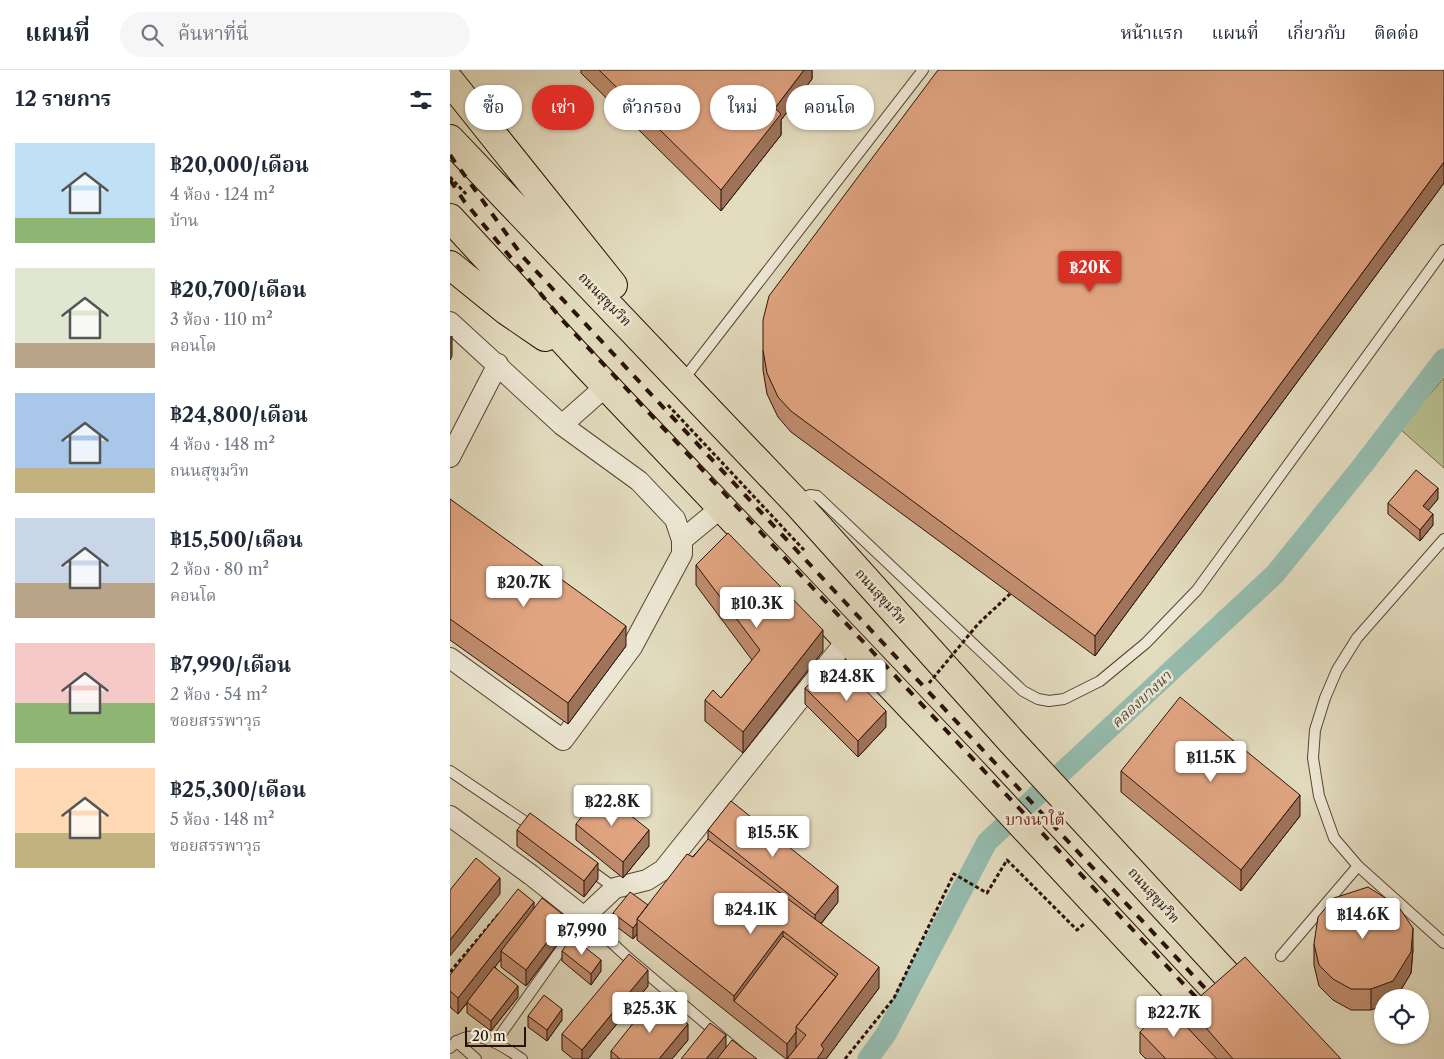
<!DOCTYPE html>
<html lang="th">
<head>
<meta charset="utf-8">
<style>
  :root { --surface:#fff; --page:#f6f6f7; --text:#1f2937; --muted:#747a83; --line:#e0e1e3; --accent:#d93025 }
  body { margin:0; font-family:"Libre Caslon Text","Noto Serif Thai",serif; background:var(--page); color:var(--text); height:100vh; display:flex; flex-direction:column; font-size:19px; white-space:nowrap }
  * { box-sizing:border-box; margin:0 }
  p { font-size:16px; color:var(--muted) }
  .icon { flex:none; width:28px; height:28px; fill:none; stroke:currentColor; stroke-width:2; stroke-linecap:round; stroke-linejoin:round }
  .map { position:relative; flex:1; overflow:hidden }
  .details { display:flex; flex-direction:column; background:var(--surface); width:450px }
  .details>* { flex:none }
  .banner { position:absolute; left:15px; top:15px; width:475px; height:45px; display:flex; gap:10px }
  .fabs { position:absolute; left:924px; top:919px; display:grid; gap:10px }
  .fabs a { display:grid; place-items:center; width:55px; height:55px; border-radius:50%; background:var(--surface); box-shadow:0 1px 4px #0004; font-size:25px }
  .scale { position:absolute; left:15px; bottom:12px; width:61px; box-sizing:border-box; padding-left:5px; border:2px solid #2b1106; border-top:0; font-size:14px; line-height:18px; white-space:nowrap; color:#2b1106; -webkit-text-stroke:4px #ede8d5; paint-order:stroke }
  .price { position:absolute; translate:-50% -42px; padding:0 11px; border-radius:5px; background:#fff; color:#222; font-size:16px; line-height:32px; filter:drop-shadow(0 1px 2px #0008) }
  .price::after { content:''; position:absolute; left:50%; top:30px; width:15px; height:11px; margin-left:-8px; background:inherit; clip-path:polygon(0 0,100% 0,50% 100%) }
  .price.active { background:var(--accent); color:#fff }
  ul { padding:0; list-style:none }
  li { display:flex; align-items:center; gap:15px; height:125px; padding:0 15px }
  li span { display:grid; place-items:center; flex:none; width:140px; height:100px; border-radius:0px; color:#555 }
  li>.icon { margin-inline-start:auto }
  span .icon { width:60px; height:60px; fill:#fffc; stroke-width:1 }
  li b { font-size:21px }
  h2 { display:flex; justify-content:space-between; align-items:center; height:60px; padding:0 15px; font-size:21px }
  .chip { padding:0 18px; border-radius:22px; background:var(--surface); box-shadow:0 1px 4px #0004; font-size:18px; line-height:45px }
  .chip.active { background:var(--accent); color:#fff }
  header { display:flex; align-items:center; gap:30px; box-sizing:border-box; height:70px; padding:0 25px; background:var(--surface); border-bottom:1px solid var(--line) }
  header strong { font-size:24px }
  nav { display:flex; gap:28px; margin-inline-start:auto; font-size:18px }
  .search { width:350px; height:45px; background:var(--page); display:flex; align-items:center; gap:12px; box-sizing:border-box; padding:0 18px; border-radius:28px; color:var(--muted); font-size:19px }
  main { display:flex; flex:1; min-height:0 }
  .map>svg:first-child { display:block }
  .green { fill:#b9bf8f; stroke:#72684a }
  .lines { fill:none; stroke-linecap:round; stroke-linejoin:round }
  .canal { stroke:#95bcaf; stroke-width:21 }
  .lane-casing { stroke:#594434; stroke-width:12 }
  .street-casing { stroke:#594434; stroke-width:22 }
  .highway-casing { stroke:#2b1106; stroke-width:30 }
  .path { stroke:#2b1106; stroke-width:3; stroke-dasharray:4 2.5; stroke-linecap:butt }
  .lane { stroke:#ede8d5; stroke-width:10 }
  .street { stroke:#ede8d5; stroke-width:20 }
  .highway { stroke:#e3dcbf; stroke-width:28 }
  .rail { stroke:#2b1106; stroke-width:4; stroke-dasharray:9 9; stroke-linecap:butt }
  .path-bridge { stroke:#2b1106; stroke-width:3; stroke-dasharray:4 2.5; stroke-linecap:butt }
  .wall { fill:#c18d6f; stroke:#2b1106 }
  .shaded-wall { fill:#9d735a; stroke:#2b1106 }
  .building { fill:#e0a481; stroke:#2b1106 }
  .labels { text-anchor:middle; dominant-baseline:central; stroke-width:5; stroke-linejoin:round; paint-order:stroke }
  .street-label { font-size:14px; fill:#2b1106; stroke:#ede8d5 }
  .water-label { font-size:15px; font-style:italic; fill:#504d41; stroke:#ede8d5 }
  .quarter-label { font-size:16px; fill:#7a1f14; stroke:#ede8d5 }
</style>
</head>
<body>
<header>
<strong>แผนที่</strong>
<div class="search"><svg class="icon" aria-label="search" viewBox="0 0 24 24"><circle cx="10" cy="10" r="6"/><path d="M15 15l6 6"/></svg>ค้นหาที่นี่</div>
<nav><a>หน้าแรก</a><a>แผนที่</a><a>เกี่ยวกับ</a><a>ติดต่อ</a></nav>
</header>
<main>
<section class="details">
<h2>12 รายการ<svg class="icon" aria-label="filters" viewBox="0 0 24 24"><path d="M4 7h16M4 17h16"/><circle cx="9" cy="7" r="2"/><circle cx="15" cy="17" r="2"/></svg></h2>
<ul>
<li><span style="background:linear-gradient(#bfe0f5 75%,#8fb573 0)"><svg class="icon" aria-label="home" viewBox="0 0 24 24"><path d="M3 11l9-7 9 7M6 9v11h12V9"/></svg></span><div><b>฿20,000/เดือน</b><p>4 ห้อง · 124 m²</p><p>บ้าน</p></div></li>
<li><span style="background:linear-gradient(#dfe7d0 75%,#b9a48a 0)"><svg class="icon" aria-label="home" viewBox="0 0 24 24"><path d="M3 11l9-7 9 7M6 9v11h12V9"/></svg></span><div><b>฿20,700/เดือน</b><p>3 ห้อง · 110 m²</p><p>คอนโด</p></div></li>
<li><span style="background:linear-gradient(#a9c7e8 75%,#c2b280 0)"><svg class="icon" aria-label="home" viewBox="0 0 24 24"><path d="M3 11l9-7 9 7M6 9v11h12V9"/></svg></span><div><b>฿24,800/เดือน</b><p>4 ห้อง · 148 m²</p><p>ถนนสุขุมวิท</p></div></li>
<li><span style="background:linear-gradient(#c9d6e8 65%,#b9a48a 0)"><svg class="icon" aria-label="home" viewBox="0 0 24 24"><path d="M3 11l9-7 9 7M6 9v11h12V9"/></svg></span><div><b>฿15,500/เดือน</b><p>2 ห้อง · 80 m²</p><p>คอนโด</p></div></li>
<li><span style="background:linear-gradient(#f6c9c9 60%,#8fb573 0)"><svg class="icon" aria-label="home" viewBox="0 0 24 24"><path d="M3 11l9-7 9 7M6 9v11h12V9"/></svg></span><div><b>฿7,990/เดือน</b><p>2 ห้อง · 54 m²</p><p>ซอยสรรพาวุธ</p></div></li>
<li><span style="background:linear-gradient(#ffd9b3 65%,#c2b280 0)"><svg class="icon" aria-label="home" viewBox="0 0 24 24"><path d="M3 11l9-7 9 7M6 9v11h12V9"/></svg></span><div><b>฿25,300/เดือน</b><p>5 ห้อง · 148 m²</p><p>ซอยสรรพาวุธ</p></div></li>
</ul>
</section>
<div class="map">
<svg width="994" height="989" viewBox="0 0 994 989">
  <rect width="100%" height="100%" fill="#e3dcbf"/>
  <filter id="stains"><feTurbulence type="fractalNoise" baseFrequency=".004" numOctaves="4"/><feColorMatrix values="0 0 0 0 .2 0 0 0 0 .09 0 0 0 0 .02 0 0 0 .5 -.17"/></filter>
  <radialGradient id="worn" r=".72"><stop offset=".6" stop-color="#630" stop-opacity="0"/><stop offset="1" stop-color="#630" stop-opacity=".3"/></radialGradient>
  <path class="green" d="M994 308V398L950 359Z"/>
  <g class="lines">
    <path class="canal" d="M418 989 436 964 537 772 825 504 913 395 994 289"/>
    <g class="lane-casing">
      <path id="lane" d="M233 310 473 0
        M347 431 360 425 367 426 573 621 588 629 599 631 614 629 650 611 696 573 747 520 994 180
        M994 469 907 568 887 600 875 628 865 660 863 688 869 726 884 768 908 796 994 873
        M0 701 86 759
        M137 798 165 818
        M831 886 908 796
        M6 971 26 989
        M46 971 134 847 175 885 288 981
        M0 978C21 953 51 975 72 989"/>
    </g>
    <g class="street-casing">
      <path id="street" d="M0 252 112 355 189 411 225 449 232 470V484L182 577 113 670 0 588
        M112 355 156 316
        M0 387 48 294
        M232 470 272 437
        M0 746 81 805 134 847 165 818 197 810 213 800 397 570"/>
    </g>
    <g class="highway-casing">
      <path id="highway" d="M0 11 163 215
        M0 69 346 432 561 671 801 931
        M0 148 137 296 519 698 790 989
        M0 195 57 241 95 267"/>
    </g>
    <path class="path" d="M0 107 17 125
      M218 335 354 480
      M0 902 49 844
      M395 989 444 928 504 804 537 823 557 790 627 860 634 854"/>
    <use href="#lane" class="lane"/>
    <use href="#street" class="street"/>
    <use href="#highway" class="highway"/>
    <path class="rail" d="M0 85 73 187 767 931
      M0 110 14 131 114 252 756 938"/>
    <path class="path-bridge" d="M479 613 528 554 560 524"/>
  </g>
  <path class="wall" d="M131 0H362V9L331 50V65L271 141 131 3Z
    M994 0V113L645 586 341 362 328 347 317 324 313 300V280Z
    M0 429 176 576 118 654 0 570Z
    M988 429 978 440 983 455 970 471 938 444V433Z
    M246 495 373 581 293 683 255 651V630L271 628 302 590 246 515Z
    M377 611 436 657 408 687 355 634V618Z
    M671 701 850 746 791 821 671 722Z
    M126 754 199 776 173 808 126 770Z
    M67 760 148 809 134 827 67 776Z
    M258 760 388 832 371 854 429 918 376 989H336L187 870V864L183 869 163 854V843L198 835 258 770Z
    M84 838 116 863 76 916 51 897V889L45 897 68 927 41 961 17 943V933L8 944 0 937V905Z
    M864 874 963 879 961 903 946 928H932L921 940H901L883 930 869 916 864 895Z
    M112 881 151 901 141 915 112 891Z
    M198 916 138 989H123L112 980V964Z
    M738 937 891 989H696L690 983V962L738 958Z
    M78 946 112 950 97 971 78 957Z
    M238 970 222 989H161V981Z"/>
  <path class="shaded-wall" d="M354 0H362V9L331 50V65L271 141V120L325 38Z
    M994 92V113L645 586V566Z
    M2 266V286L0 290V269Z
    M988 418V429L973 447V436Z
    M983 444V455L970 471V460Z
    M176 556V576L118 654V633Z
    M373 560V581L293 683V662Z
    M436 641V657L408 687V671Z
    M850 725V746L791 821V800Z
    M199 760V776L173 808V792Z
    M148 793V809L134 827V811Z
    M50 808V824L0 886V870Z
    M388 816V832L365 861V845Z
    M84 832V847L51 881V889L8 944V928Z
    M116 847V863L76 916V900Z
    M187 853V864L183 869V858Z
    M963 858V879L961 903 946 928H932V936L921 940V919Z
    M333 861V882L284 931V926Z
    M151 890V901L141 915V904Z
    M429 897V918L376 989H367L371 975Z
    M198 900V916L138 989H132V980Z
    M68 916V927L41 961V951Z
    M112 939V950L97 971V960Z
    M238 954V970L222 989H209Z
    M346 962V978L337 989V974Z
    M276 965V981L269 989H256Z"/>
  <path class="building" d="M149 0H354L325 38 331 44 271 120Z
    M488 0H994V92L645 566 341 341 328 327 317 303 313 280V250L319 226Z
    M966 400 988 418 973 436 983 444 970 460 938 433Z
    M0 429 176 556 118 633 0 549Z
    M278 463 373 560 293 662 255 630 263 620 271 628 310 580 246 495Z
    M392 596 436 641 408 671 355 618 370 604 377 611Z
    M730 627 850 725 791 800 671 701Z
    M151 722 199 760 173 792 126 754Z
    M281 731 388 816 365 845 258 760Z
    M80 743 148 793 134 811 67 760Z
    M258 769 429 897 371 975 374 979 367 989H337L356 965 346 957 388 904 333 861 284 926 187 849 237 784 243 787Z
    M26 788 50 808 0 870V820Z
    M918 817 948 836 963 858 961 882 943 911 921 919H901L883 909 869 895 864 874 868 847 884 828Z
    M68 819 84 832 8 928 0 921V905Z
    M180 822 198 835 187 849V853L183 858 163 843Z
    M92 828 116 847 76 900 51 881Z
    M333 866 386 907 346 957V962L337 974 284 931Z
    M122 867 151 890 141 904 112 881Z
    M179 884 198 900 132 980 112 964Z
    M795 887 891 989H783L738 937Z
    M44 897 68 916 41 951 17 932Z
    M94 925 112 939 97 960 78 946Z
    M204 927 238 954 209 989H170L161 981Z
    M716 935 767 989H716L690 962Z
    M260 953 276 965 256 989H231Z
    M282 970 307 989H267Z"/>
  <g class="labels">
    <g class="street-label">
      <text transform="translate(155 229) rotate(46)">ถนนสุขุมวิท</text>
      <text transform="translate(431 526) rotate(48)">ถนนสุขุมวิท</text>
      <text transform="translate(704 825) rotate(48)">ถนนสุขุมวิท</text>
    </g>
    <g class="water-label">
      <text transform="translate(691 629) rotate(-43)">คลองบางนา</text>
    </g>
    <g class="quarter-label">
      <text x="585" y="749">บางนาใต้</text>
    </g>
  </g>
  <rect width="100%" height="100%" filter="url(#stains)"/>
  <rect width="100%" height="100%" fill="url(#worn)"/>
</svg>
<div class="fabs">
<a><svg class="icon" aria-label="locate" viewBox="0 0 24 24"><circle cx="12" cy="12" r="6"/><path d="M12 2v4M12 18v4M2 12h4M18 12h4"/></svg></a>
</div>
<div class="scale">20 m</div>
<b class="price active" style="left:640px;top:223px">฿20K</b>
<b class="price" style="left:74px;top:538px">฿20.7K</b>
<b class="price" style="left:307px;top:559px">฿10.3K</b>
<b class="price" style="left:397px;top:632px">฿24.8K</b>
<b class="price" style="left:761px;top:713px">฿11.5K</b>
<b class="price" style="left:162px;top:757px">฿22.8K</b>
<b class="price" style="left:323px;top:788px">฿15.5K</b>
<b class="price" style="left:301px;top:865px">฿24.1K</b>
<b class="price" style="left:913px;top:870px">฿14.6K</b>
<b class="price" style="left:132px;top:886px">฿7,990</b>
<b class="price" style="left:200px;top:964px">฿25.3K</b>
<b class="price" style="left:724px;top:968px">฿22.7K</b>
<div class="banner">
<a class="chip">ซื้อ</a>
<a class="chip active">เช่า</a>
<a class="chip">ตัวกรอง</a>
<a class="chip">ใหม่</a>
<a class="chip">คอนโด</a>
</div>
</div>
</main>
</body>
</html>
